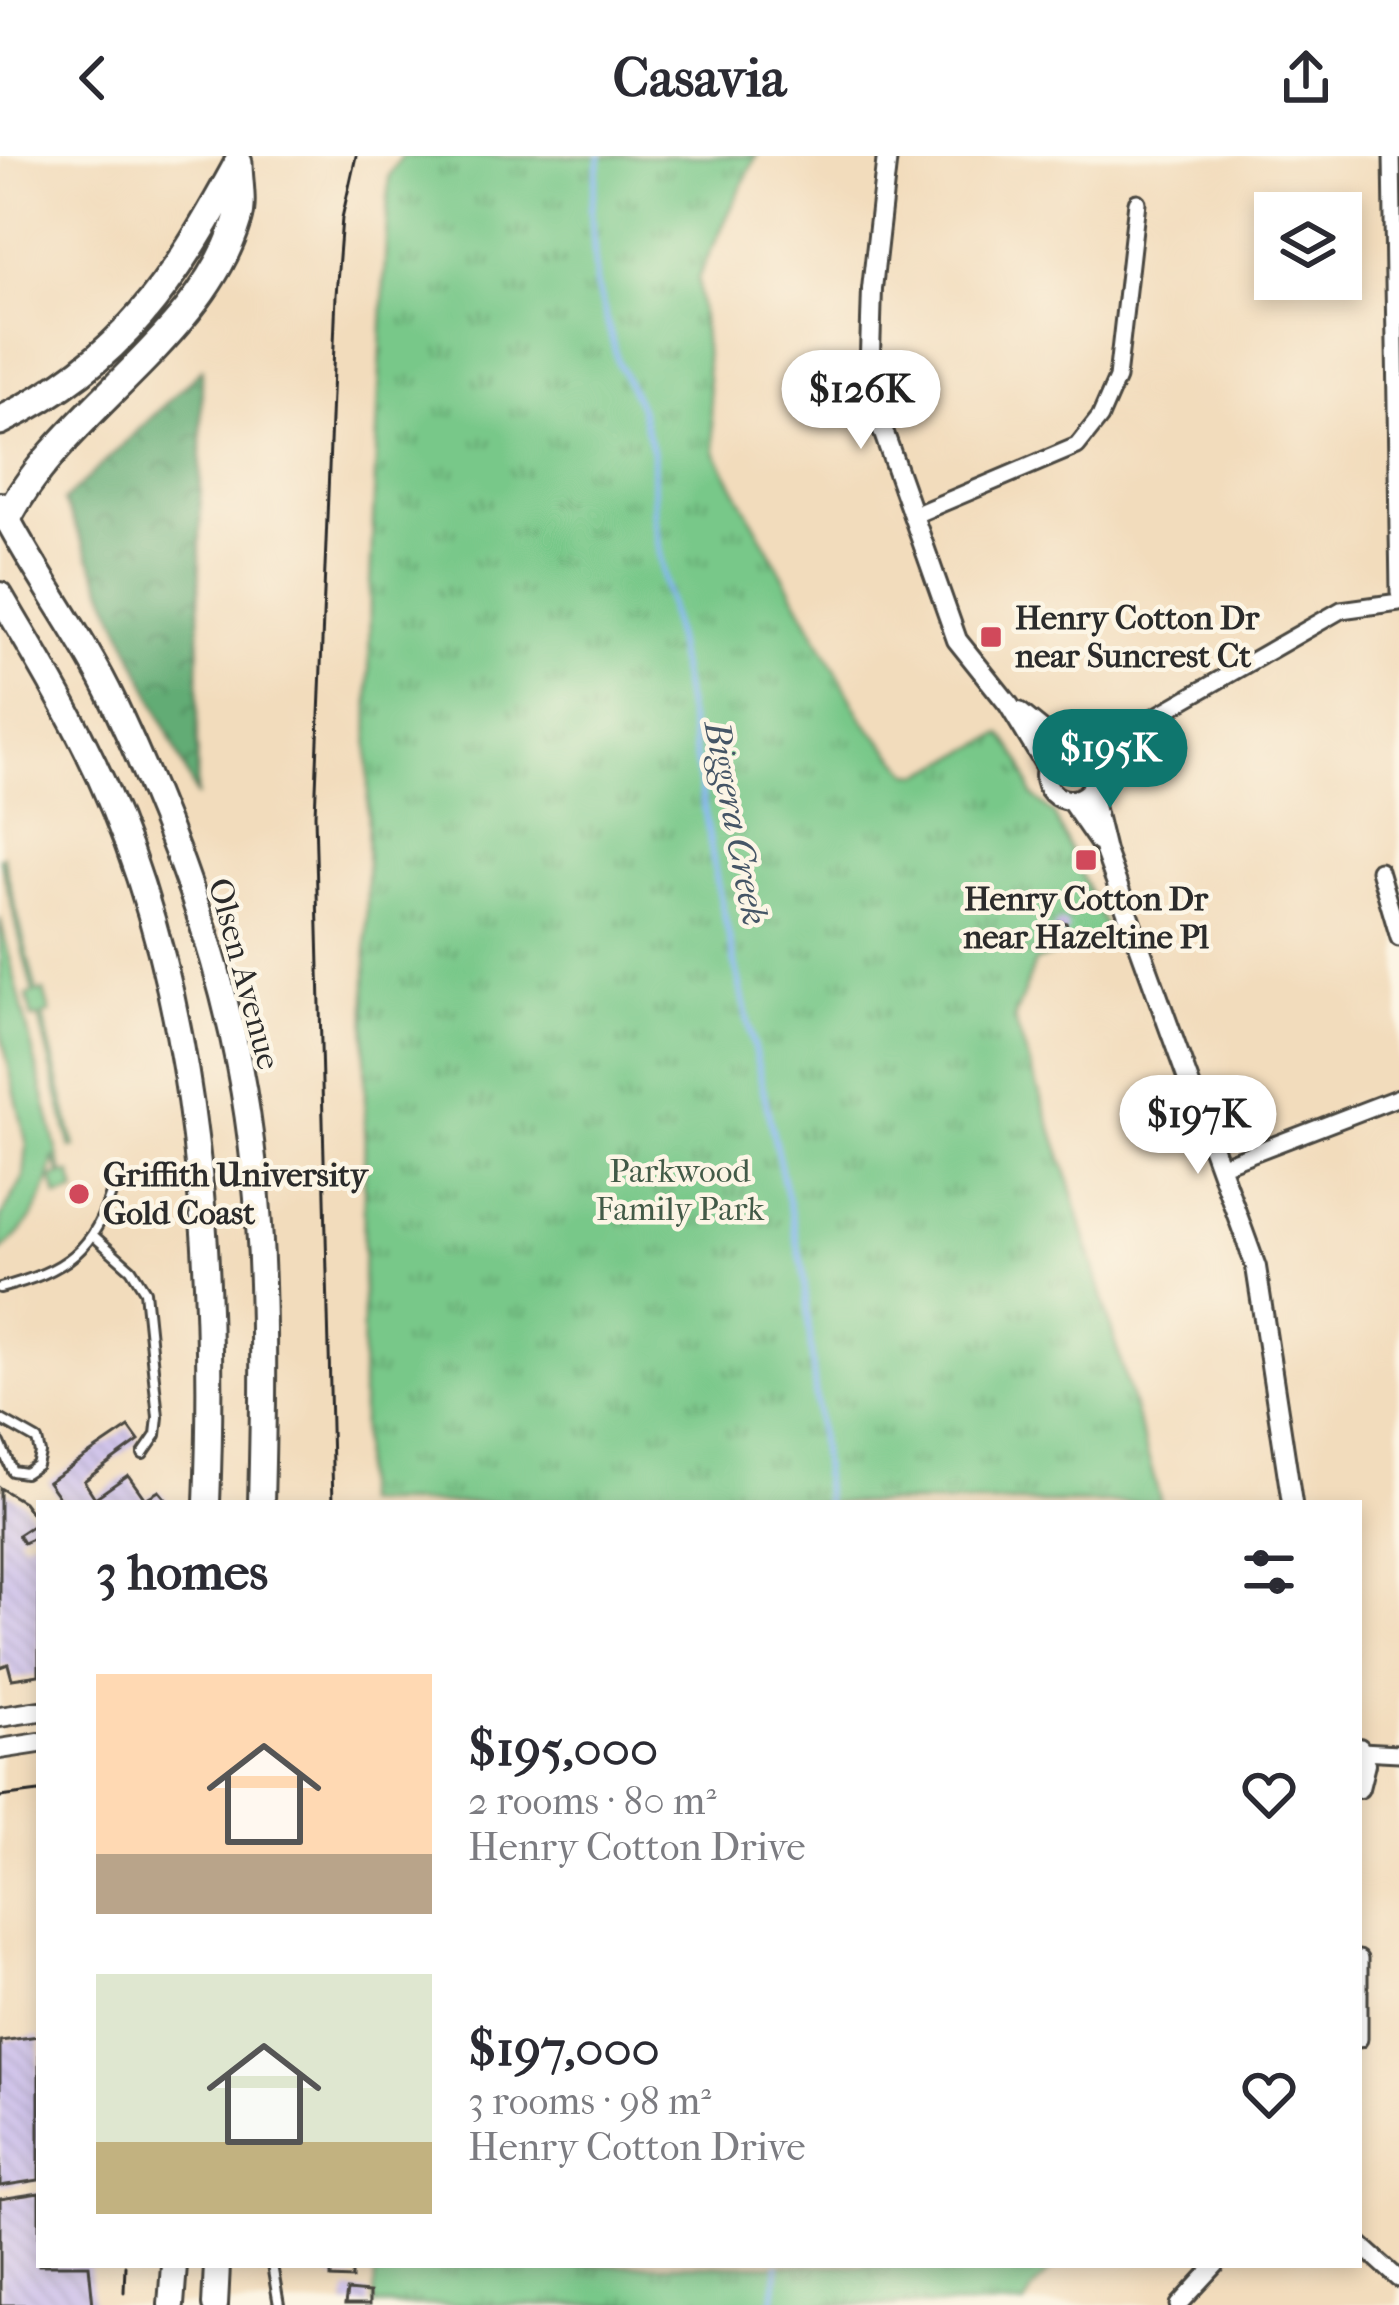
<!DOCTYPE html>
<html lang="en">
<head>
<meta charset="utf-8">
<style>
  :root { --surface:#fff; --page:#f7f7f7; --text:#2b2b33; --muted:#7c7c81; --accent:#0f766e }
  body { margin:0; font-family:"IM FELL French Canon",serif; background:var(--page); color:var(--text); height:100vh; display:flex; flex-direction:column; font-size:45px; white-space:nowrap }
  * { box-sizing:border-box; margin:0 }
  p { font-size:39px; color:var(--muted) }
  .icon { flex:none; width:66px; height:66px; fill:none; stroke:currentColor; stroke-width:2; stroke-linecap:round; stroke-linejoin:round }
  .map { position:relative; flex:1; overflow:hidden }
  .details { position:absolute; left:36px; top:1344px; width:1326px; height:768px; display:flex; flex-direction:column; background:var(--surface); border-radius:0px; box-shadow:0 6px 18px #0003 }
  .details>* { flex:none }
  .tools { position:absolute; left:1254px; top:36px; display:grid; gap:24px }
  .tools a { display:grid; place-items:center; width:108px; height:108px; border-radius:0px; background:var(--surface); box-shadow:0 6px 18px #0003; font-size:60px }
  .price { position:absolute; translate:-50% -102px; padding:0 27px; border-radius:42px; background:#fff; color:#222; font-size:39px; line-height:78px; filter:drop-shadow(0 3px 6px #0008) }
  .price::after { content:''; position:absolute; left:50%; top:72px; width:36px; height:27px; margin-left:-18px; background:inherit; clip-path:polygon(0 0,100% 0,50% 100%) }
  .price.current { background:var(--accent); color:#fff }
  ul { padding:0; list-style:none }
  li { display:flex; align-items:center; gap:36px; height:300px; padding:0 60px }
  li span { display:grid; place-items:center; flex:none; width:336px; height:240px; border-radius:0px; color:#555 }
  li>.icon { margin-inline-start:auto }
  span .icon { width:144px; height:144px; fill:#fffc; stroke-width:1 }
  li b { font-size:51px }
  h2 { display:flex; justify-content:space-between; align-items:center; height:144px; padding:0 60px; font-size:51px }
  header { display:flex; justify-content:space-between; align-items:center; height:156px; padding:0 60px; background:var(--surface); font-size:54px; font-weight:700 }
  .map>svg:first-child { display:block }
  .grass { fill:#78c889; stroke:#527a5a; stroke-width:3 }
  .forest { fill:url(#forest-crowns); stroke:#466c50; stroke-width:3 }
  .park { fill:url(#park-tufts); stroke:#527a5a; stroke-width:3 }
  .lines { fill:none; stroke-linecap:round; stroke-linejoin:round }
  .stream { stroke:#82b6f0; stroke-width:6 }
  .building { fill:url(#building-back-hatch) }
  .service-casing { stroke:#494641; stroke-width:14 }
  .minor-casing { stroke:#494641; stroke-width:21 }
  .tertiary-casing { stroke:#494641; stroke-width:24 }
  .primary-casing { stroke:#494641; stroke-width:30 }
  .motorway-casing { stroke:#494641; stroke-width:33 }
  .service { stroke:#fff; stroke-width:8 }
  .minor { stroke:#fff; stroke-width:15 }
  .tertiary { stroke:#fff; stroke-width:18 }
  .primary { stroke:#fff; stroke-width:24 }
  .motorway { stroke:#fff; stroke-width:27 }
  .tram { stroke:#2b2b2b; stroke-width:3 }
  .poi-dot { fill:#d1495b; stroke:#fcf5e5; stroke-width:4.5 }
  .labels { text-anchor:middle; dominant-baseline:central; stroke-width:9; stroke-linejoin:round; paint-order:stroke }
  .poi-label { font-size:33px; font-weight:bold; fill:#2b2b2b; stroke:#fcf5e5; text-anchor:start }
  .street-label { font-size:33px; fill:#2b2b2b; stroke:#fcf5e5 }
  .park-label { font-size:33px; fill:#425a47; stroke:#fcf5e5 }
  .water-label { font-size:36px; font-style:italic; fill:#455566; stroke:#fcf5e5 }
</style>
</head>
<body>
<header><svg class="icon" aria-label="back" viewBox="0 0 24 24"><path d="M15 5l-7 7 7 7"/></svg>Casavia<svg class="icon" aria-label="share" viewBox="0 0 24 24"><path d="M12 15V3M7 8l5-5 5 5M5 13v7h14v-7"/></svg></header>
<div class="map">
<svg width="1399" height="2149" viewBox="0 0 1399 2149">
  <defs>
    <pattern id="forest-crowns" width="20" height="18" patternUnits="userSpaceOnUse" patternTransform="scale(3)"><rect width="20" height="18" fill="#62ac75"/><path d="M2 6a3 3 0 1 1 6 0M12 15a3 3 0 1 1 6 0" fill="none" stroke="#518c60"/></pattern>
    <pattern id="park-tufts" width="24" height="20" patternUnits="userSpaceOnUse" patternTransform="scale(3)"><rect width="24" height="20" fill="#78c889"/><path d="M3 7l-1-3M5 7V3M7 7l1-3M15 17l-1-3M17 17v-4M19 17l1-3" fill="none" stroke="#63a370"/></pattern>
    <pattern id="building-back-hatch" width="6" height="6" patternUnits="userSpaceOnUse" patternTransform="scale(3)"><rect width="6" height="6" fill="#c7baeb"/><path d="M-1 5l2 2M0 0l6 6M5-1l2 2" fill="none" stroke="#aba0ca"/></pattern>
  </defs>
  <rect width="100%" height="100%" fill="#fcf5e5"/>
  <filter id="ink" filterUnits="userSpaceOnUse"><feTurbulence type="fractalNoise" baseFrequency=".00833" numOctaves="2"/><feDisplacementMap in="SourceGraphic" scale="24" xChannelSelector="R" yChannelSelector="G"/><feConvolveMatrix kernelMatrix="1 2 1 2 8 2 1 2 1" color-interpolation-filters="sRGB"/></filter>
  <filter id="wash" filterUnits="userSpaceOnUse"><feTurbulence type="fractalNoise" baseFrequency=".004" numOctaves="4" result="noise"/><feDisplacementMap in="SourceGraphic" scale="48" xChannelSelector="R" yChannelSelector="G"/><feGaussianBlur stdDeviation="2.7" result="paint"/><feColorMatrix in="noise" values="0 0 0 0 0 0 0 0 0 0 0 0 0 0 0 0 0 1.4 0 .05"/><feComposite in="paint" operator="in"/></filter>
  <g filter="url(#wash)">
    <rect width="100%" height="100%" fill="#f2dcbc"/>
    <path class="grass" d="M3 700 37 836 44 835 50 857 43 860 75 991 71 992 39 861 32 862 27 840 33 837 0 702Z
      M0 762 63 1018 71 1017 76 1036 57 1041 52 1022 60 1019 54 1000C48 1040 32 1070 0 1096V1063L24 1021 27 989 0 872Z"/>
    <path class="forest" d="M202 213 197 641 64 345Z"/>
    <path class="park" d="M402 0H756L698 122 715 296 863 564 910 617 922 618 1002 578 1022 607 1032 639 1054 659 1108 777 1035 806 1014 863 1066 1014 1161 1347H361L370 431 389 20Z
      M375 2109H1055L1032 2134 1025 2149H374Z"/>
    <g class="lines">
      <path class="stream" d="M600 0 591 52 596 125 618 206 640 252 653 297 654 362 717 727 803 1112 826 1347
        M773 2149 778 2109"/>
    </g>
    <g id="blocks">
      <path class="building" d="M1059 765 1066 767 1069 774 1065 779H1057L1053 772Z
        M129 1271 139 1285 84 1325 95 1342 128 1319 145 1343 159 1335 169 1347H63L48 1326Z
        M0 1332 23 1346 38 1366 18 1379 23 1387 39 1380V1519L12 1523 8 1508 0 1511Z
        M39 1880V2024L0 2030V1885Z
        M39 2037V2109H89L93 2149H0V2043Z
        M331 2109H352V2123L331 2122Z
        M347 2135 369 2137V2149H345Z"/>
    </g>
  </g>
  <g filter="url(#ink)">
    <use href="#blocks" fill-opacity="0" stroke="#494641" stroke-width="3"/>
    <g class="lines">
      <g class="service-casing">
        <path id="service" d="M95 1081 131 1113 145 1135 158 1261 156 1279 143 1298
          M0 1132C67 1114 94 1096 114 1028
          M0 1263 37 1284 40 1297 37 1309 25 1317 12 1315 0 1287
          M272 2109 279 2149"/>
      </g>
      <g class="minor-casing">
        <path id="minor" d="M1392 0 1399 436
          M912 360 1077 290 1100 261 1117 222 1137 46
          M1076 595 1096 590 1158 559 1341 454 1399 446
          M1094 614 1143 573
          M1379 714 1399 782
          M1222 1009 1399 941
          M1361 1595 1399 1597
          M1359 1803V1883
          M1359 2087 1399 2123
          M1179 2149 1216 2109"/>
      </g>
      <g class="tertiary-casing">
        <path id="tertiary" d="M887 0 872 133 870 197 880 266 957 484 1009 549 1046 610
          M1019 556 1066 594
          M1045 619a25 25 0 1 1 50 0a25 25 0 1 1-50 0Z
          M1090 633 1105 695 1256 1111 1292 1347
          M1070 644 1099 686
          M0 1561 39 1555
          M1359 1592 1365 1608 1359 1632
          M0 1593 39 1587"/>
      </g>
      <g class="primary-casing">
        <path id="primary" d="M0 349C34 417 82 479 114 547 168 661 215 786 239 910 267 1054 265 1201 261 1347
          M0 439C29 489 60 539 85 590 198 813 217 1101 207 1347
          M171 2149 174 2109
          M215 2149 217 2109"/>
      </g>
      <g class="motorway-casing">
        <path id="motorway" d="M0 265C124 204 173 127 237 10
          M7 363C59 258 203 182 238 63 243 46 238 25 238 7"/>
      </g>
      <use href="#service" class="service"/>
      <use href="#minor" class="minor"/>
      <use href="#tertiary" class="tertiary"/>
      <use href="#primary" class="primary"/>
      <use href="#motorway" class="motorway"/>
      <path class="tram" d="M333 1347 315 659 336 139 342 62 356 0
        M0 1641 39 1636
        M124 2136 125 2109"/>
    </g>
  </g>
  <g class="poi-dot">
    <rect x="979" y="469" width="24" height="24" rx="6"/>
    <rect x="1074" y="692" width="24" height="24" rx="6"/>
    <circle cx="79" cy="1038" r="12"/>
  </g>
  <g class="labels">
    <g class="poi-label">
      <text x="1015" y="462">Henry Cotton Dr<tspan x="1015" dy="38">near Suncrest Ct</tspan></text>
      <text x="1086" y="743" text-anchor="middle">Henry Cotton Dr<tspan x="1086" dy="38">near Hazeltine Pl</tspan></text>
      <text x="103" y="1019">Griffith University<tspan x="103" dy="38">Gold Coast</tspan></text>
    </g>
    <g class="street-label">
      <text transform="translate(244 818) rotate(75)">Olsen Avenue</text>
    </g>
    <g class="park-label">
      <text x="680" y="1015">Parkwood<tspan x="680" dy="38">Family Park</tspan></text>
    </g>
    <g class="water-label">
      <text transform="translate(736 667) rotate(79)">Biggera Creek</text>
    </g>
  </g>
</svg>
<div class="tools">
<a><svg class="icon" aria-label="layers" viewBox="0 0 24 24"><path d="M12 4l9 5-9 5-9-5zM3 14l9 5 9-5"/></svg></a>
</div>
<b class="price" style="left:861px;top:296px">$126K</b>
<b class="price current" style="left:1110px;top:655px">$195K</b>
<b class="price" style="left:1198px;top:1021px">$197K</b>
<section class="details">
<h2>3 homes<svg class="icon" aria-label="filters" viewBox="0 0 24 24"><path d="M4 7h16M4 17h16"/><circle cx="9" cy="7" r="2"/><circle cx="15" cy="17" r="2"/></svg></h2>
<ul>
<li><span style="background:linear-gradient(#ffd9b3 75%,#b9a48a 0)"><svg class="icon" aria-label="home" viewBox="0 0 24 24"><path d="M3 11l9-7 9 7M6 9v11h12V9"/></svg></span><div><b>$195,000</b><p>2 rooms · 80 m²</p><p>Henry Cotton Drive</p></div><svg class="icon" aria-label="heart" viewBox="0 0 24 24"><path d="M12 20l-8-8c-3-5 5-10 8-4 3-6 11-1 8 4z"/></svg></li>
<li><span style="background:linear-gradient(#dfe7d0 70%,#c2b280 0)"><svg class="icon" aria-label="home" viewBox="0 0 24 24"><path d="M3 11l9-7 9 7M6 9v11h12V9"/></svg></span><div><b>$197,000</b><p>3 rooms · 98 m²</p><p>Henry Cotton Drive</p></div><svg class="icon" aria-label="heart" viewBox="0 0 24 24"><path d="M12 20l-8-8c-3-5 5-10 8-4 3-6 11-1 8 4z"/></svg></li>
</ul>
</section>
</div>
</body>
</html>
